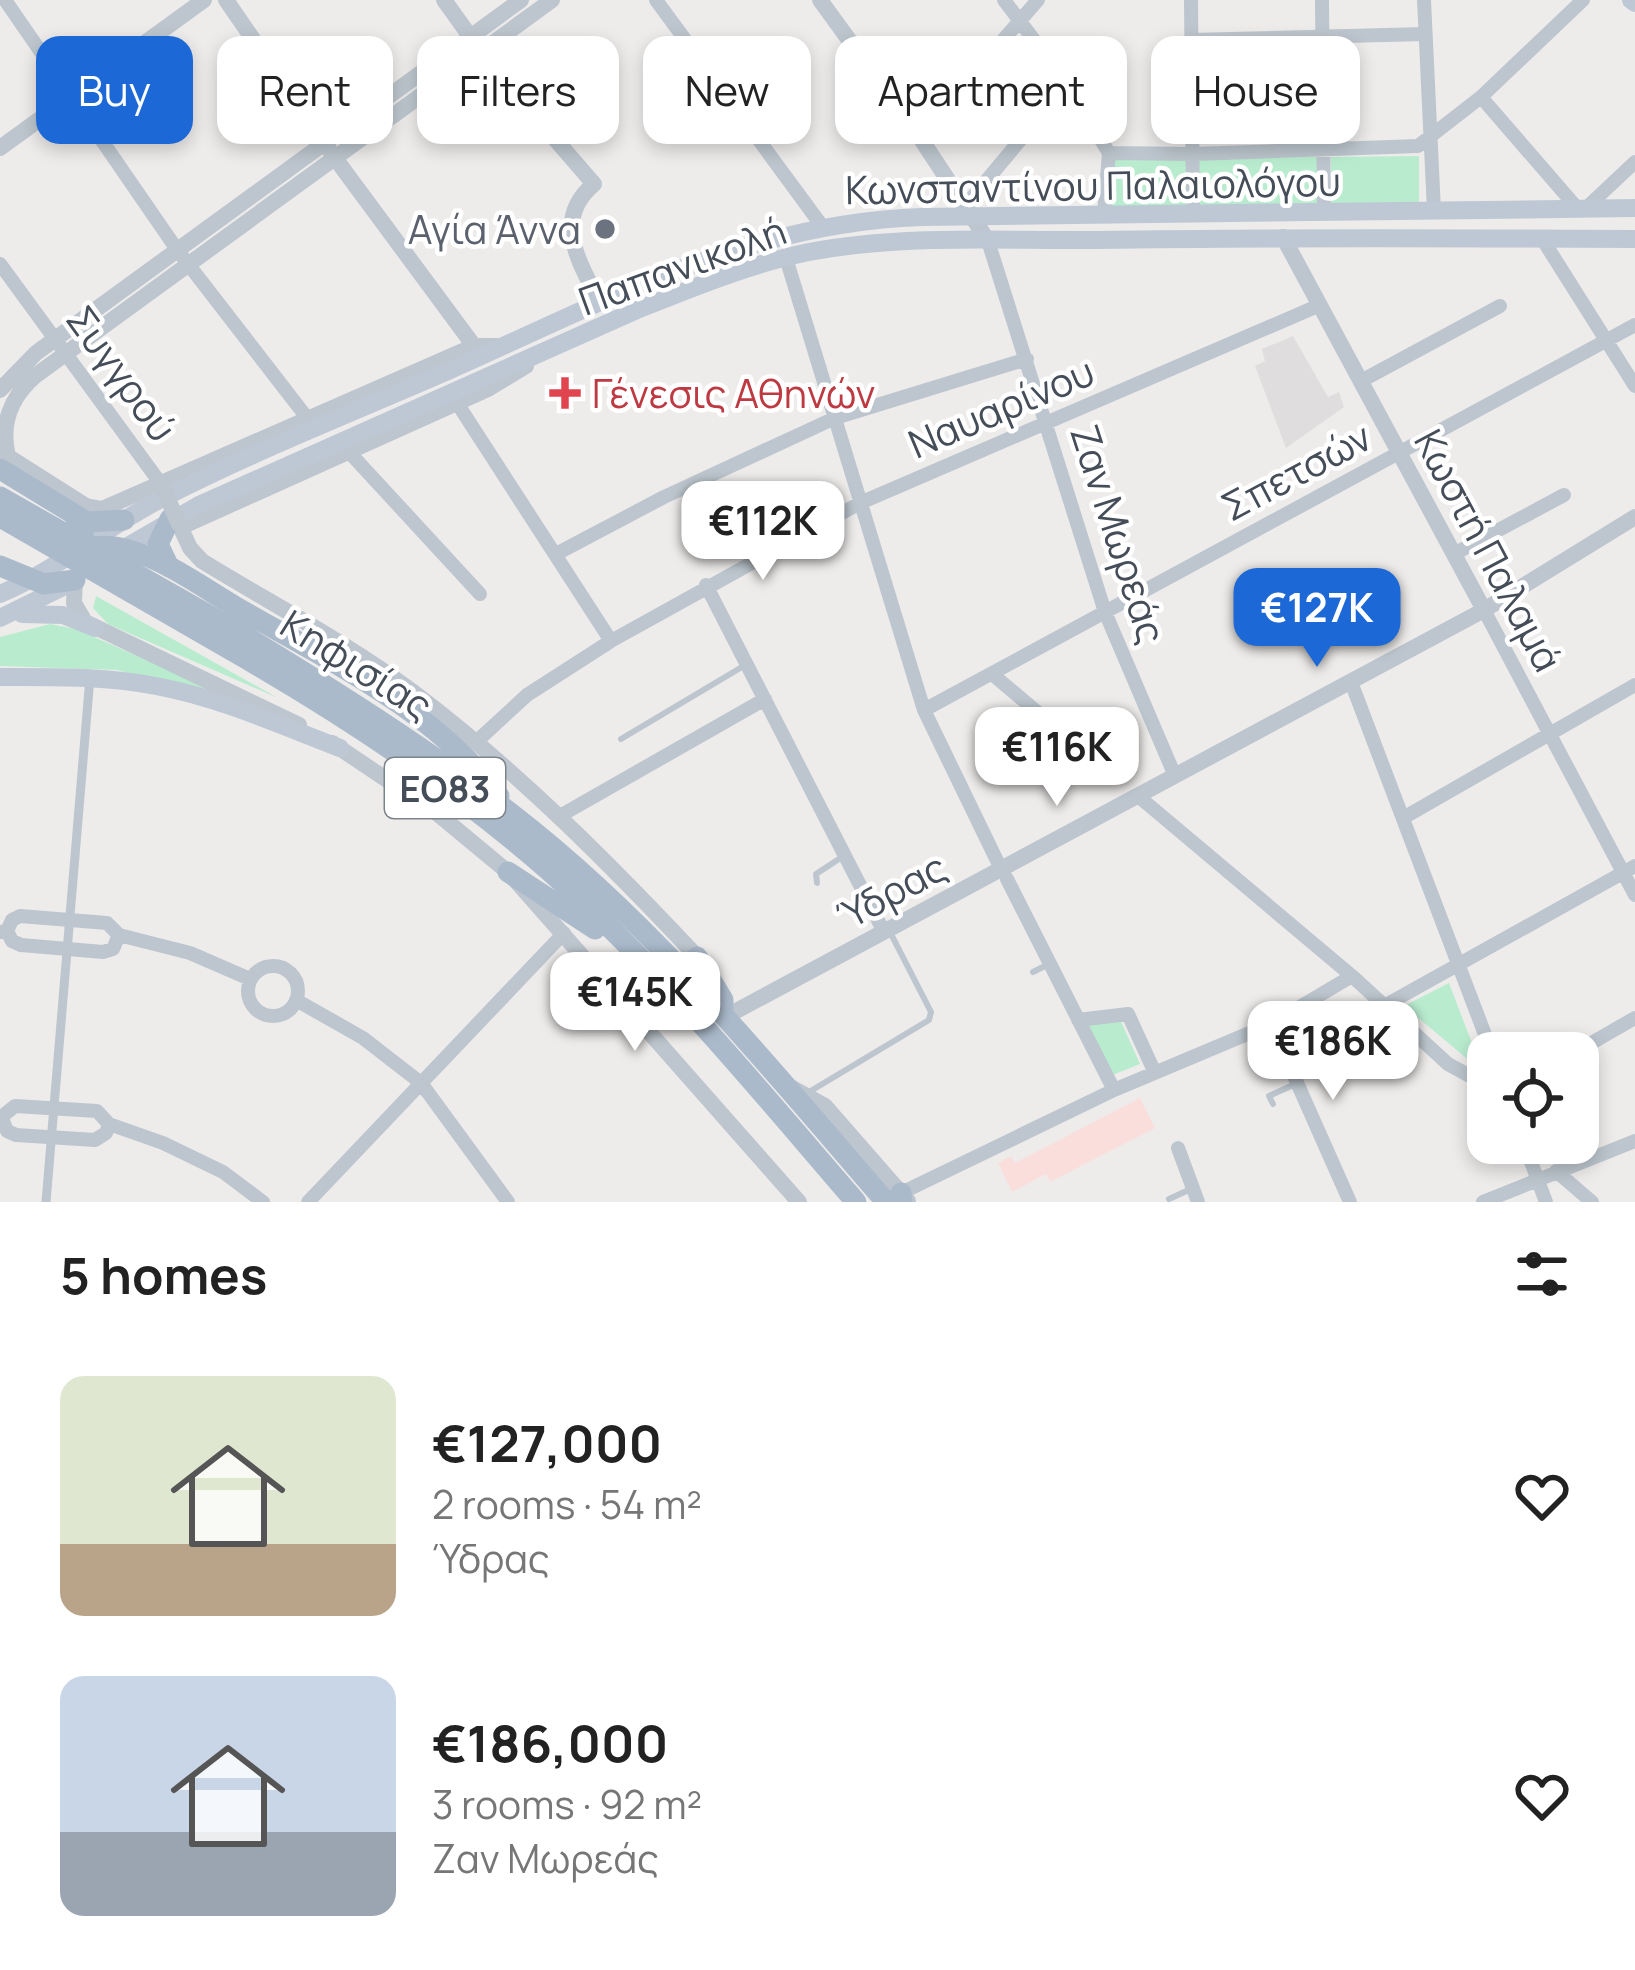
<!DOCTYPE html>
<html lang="en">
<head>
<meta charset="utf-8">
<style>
  :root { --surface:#fff; --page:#f2f2f2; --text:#222; --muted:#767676; --accent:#1d68d7 }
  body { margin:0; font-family:Manrope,sans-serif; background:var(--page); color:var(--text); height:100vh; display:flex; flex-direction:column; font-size:45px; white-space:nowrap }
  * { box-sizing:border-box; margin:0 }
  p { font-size:39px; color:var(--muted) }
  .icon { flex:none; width:66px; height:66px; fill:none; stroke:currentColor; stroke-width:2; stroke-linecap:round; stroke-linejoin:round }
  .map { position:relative; height:1202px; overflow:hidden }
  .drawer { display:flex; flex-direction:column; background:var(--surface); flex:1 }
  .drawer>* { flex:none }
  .top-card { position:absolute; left:36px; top:36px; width:1563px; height:108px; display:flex; gap:24px }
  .tools { position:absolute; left:1467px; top:1032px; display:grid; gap:24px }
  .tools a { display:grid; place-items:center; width:132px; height:132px; border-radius:24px; background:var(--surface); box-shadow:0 6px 18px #0003; font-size:60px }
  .price { position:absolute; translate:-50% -102px; padding:0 27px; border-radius:24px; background:#fff; color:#222; font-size:39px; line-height:78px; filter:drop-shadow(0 3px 6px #0008) }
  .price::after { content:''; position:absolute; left:50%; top:72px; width:36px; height:27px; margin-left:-18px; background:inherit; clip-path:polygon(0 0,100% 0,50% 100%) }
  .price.selected { background:var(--accent); color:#fff }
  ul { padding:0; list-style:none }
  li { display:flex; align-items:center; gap:36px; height:300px; padding:0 60px }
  li span { display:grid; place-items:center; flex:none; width:336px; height:240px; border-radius:24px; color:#555 }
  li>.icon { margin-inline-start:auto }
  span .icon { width:144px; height:144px; fill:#fffc; stroke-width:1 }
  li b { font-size:51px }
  h2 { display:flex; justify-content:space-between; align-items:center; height:144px; padding:0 60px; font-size:51px }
  .pill { padding:0 42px; border-radius:24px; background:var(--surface); box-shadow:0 6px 18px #0003; font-size:42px; line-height:108px }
  .pill.selected { background:var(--accent); color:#fff }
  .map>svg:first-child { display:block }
  .education { fill:#dfdddd }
  .medical { fill:#f9dedb }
  .green { fill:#b9eccf }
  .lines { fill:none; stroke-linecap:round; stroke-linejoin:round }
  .service { stroke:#bdc6ce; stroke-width:6 }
  .pedestrian { stroke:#bdc6ce; stroke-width:9 }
  .minor { stroke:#bdc6ce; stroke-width:14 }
  .tertiary { stroke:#bdc6ce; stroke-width:16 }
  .secondary { stroke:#bec8d5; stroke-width:18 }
  .primary { stroke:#abbacb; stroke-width:21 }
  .tertiary-bridge { stroke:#bdc6ce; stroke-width:16 }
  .primary-bridge { stroke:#abbacb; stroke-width:21 }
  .worship-dot { fill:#6b7280; stroke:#fff; stroke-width:4.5 }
  .health-dot { fill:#e0444e; stroke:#fff; stroke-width:4.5 }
  .labels { text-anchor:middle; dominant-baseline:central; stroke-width:9; stroke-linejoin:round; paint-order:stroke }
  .shield { fill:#fff; stroke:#7d838a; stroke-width:3 }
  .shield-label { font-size:36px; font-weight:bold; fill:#454e58 }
  .street-label { font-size:39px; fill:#454e58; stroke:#fff }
  .worship-label { font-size:39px; fill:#5b616d; stroke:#fff; text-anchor:end }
  .health-label { font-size:39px; fill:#be3a42; stroke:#fff; text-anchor:start }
</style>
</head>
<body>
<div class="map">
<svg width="1635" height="1202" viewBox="0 0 1635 1202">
  <rect width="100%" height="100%" fill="#eeeceb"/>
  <path class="education" d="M1293 336 1328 397 1339 392 1344 407 1286 448 1255 366 1265 361 1262 349Z"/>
  <path class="medical" d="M1140 1098 1155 1128 1050 1182 1046 1174 1012 1192 998 1163 1011 1156 1015 1163Z"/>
  <path class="green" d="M1419 156V205H1331V157Z
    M1318 157V205L1198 206V158Z
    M1111 158H1189V206L1111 207Z
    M96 596 278 698 108 624 93 608Z
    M50 624 76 629 255 708 117 670 0 666V637Z
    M1449 983 1483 1072 1404 1006Z
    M1119 1017 1140 1064 1110 1076 1082 1022Z"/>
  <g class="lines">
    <path class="service" d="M621 739 747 664
      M817 883 816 874 842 857
      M1033 972 1047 965
      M809 1092 929 1020 931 1012 890 932
      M1273 1104 1269 1096 1293 1085
      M1169 1199 1193 1188"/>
    <path class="pedestrian" d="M46 1202 90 677"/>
    <path class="minor" d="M5 0 178 251 308 419
      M656 0 822 226
      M1004 0 1067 84 1109 153 1104 214
      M1191 0 1193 213
      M1322 0 1324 212
      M1424 0 1434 211
      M1192 40 1424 34
      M1481 97 1578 209
      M919 136 1038 0
      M1109 153 1194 154 1418 146 1481 97 1583 0
      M966 205 1067 84
      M1585 209 1635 162
      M1541 237 1635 386
      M988 241 1105 612 1175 776
      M786 258 924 710 1001 869
      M0 264 161 484
      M1361 381 1500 306
      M457 403 611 641
      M349 452 480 594
      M556 554 664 497 835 418 1027 359
      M1454 554 1564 495
      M706 585 884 932
      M1484 610 1635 895
      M992 674 1087 754
      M1351 682 1492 1053
      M924 710 1635 325
      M476 742 527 695 611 641 860 503 1320 305
      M1138 796 1352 976 1448 1064 1488 1086
      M558 817 765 699
      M1403 818 1635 685
      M1007 879 1114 1090
      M7 931 12 941 21 945 103 952 113 949 119 935
      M0 932 7 931 12 920 20 916 107 923 119 935 190 953 250 979
      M248 991a25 25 0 1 1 50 0a25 25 0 1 1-50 0Z
      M296 1000 363 1038 421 1083 508 1202
      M1384 1006 1635 866
      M1078 1020 1128 1014 1155 1073
      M1271 1024 1350 1202
      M1574 1053 1635 1018
      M0 1118 15 1106 97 1111 109 1124 163 1143 223 1172 263 1202
      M2 1118 7 1131 16 1135 95 1140 106 1133 109 1124
      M1524 1143 1546 1202
      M1178 1148 1198 1202
      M1556 1171 1592 1202
      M901 1193 1114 1090 1271 1024 1352 976
      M308 1202 564 933
      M1483 1202 1635 1141"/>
    <path class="tertiary" d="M226 0 335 158 474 346
      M444 0 490 64 594 184C551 220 580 263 600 303
      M820 0 919 136 988 241
      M0 148 204 0
      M1283 237 1484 610
      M0 390 36 353 521 0
      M1 452 86 506 102 509 474 346H500
      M8 456C0 424 11 397 35 376L552 0
      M179 524 190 548 202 561C272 604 347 643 413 692 518 771 612 866 702 962
      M181 527 488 389 526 366
      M75 580 74 603 85 622 299 725
      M332 743 438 814 508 872 799 1202
      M723 1018 1484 610 1635 517
      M785 1084 825 1106 908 1201"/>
    <path class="secondary" d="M1631 0 1635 3
      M114 554 199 505 637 310C692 288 750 264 809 252 904 234 1003 241 1099 240 1278 237 1456 238 1635 239
      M0 594C59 569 108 525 165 497 257 450 354 412 448 371 606 301 745 223 922 217L1635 208
      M22 614 63 615 95 628
      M0 618 71 583
      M0 677C53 677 105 676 156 686 220 698 280 725 340 748"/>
    <path class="primary" d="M0 469 87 522 124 520
      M75 517 83 531V548C99 546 114 545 129 550 167 561 202 587 236 607 326 659 435 710 499 796
      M0 566 44 584 75 580
      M169 567 158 544 170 519
      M240 633C334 690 426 748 513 815 654 924 770 1068 886 1202
      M231 650C336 710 439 777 532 856 652 958 753 1083 856 1202
      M508 872 595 929
      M697 957 723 1000V1012
      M901 1193 902 1202"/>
    <path class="tertiary-bridge" d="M163 488 179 524"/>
    <path class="primary-bridge" d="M0 497 240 633
      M0 517 231 650"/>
  </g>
  <circle class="worship-dot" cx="605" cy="229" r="12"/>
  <path class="health-dot" d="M559 375h12v12h12v12h-12v12h-12v-12h-12v-12h12z"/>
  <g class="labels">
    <rect class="shield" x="385" y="758" width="120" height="60" rx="9"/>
    <g class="shield-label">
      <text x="445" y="788">ΕΟ83</text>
    </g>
    <g class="street-label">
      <text transform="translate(1093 185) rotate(-1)">Κωνσταντίνου Παλαιολόγου</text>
      <text transform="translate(682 265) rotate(-20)">Παπανικολή</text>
      <text transform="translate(122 373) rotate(54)">Συγγρού</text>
      <text transform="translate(1001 407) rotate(-23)">Ναυαρίνου</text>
      <text transform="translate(1296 471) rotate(-28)">Σπετσών</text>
      <text transform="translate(1119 534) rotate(72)">Ζαν Μωρεάς</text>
      <text transform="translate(1489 550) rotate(62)">Κωστή Παλαμά</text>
      <text transform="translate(357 664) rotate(32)">Κηφισίας</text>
      <text transform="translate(891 891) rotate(-28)">Ύδρας</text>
    </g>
    <g class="worship-label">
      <text x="581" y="229">Αγία Άννα</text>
    </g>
    <g class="health-label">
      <text x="592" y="393">Γένεσις Αθηνών</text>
    </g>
  </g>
</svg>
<div class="tools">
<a><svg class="icon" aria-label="locate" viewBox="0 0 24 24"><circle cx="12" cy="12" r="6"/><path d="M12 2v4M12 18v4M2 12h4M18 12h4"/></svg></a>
</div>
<b class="price" style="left:763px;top:583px">€112K</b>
<b class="price selected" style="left:1317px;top:670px">€127K</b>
<b class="price" style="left:1057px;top:809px">€116K</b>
<b class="price" style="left:635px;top:1054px">€145K</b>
<b class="price" style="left:1333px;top:1103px">€186K</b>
<div class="top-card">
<a class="pill selected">Buy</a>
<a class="pill">Rent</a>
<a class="pill">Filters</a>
<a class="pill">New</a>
<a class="pill">Apartment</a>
<a class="pill">House</a>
</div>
</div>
<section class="drawer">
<h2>5 homes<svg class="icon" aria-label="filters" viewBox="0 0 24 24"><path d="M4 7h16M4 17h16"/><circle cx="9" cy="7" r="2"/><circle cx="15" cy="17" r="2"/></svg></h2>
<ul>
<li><span style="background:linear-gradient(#dfe7d0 70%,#b9a48a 0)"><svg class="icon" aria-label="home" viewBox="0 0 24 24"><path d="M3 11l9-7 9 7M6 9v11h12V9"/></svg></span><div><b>€127,000</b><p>2 rooms · 54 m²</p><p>Ύδρας</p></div><svg class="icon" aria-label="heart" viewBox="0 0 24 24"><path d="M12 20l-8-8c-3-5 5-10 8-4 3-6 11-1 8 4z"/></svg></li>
<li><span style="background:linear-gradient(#c9d6e8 65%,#9aa5b1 0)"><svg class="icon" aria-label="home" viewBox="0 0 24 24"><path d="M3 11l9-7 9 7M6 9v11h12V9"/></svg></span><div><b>€186,000</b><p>3 rooms · 92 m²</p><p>Ζαν Μωρεάς</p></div><svg class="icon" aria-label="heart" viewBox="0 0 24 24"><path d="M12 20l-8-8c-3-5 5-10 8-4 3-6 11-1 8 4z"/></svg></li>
</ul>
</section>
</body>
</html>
